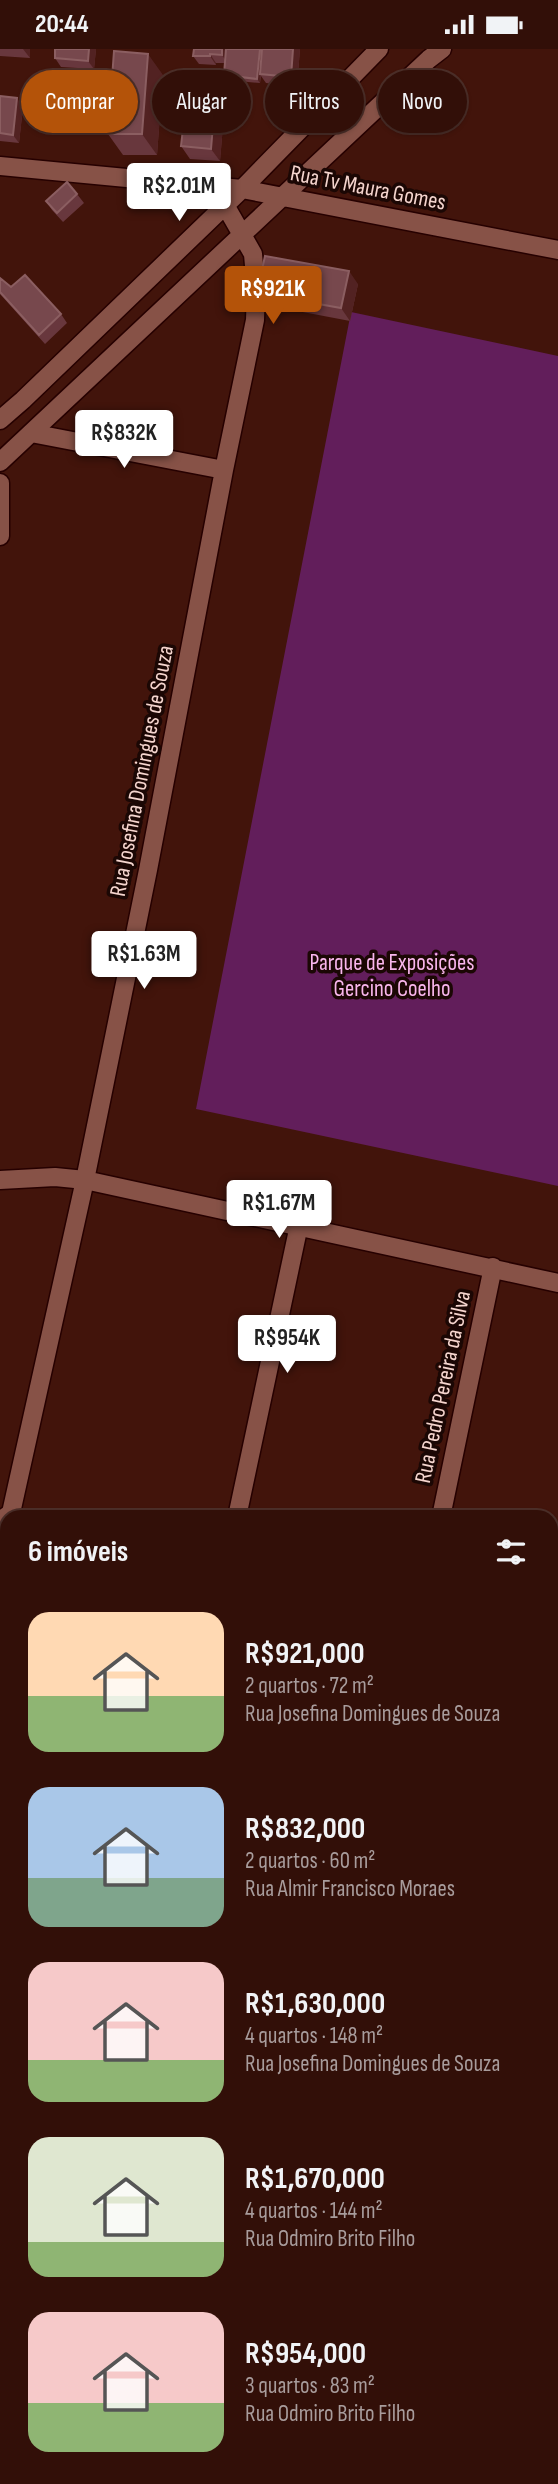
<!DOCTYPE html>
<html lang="pt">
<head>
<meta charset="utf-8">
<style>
  :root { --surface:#320f08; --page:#3d1d16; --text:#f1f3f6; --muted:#a89c9c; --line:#4d2f29; --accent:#b45309 }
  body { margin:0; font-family:"Sofia Sans Condensed",sans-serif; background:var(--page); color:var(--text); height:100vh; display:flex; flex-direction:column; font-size:26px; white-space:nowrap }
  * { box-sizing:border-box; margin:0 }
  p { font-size:23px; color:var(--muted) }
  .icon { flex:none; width:38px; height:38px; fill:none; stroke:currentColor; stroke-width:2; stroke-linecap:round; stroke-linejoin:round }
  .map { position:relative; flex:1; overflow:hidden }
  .side { position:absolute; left:0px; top:1461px; width:558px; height:975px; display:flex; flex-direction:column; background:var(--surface); border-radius:21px 21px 0 0; box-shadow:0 2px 5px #0004,0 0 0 2px var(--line) }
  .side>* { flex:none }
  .guide { position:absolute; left:21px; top:21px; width:516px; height:63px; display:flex; gap:14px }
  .price { position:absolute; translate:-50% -60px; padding:0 16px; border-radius:7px; background:#fff; color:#222; font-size:23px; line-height:46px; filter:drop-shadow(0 2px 4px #0008) }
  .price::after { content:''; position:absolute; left:50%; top:42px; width:21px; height:16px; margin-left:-10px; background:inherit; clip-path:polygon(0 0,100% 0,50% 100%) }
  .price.current { background:var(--accent); color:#fff }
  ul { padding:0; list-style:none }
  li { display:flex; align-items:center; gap:21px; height:175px; padding:0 28px }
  li span { display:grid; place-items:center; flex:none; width:196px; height:140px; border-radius:21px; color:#555 }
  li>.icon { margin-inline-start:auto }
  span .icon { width:84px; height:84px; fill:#fffc; stroke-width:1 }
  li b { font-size:30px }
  h2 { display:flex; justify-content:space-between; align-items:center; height:84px; padding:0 28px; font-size:30px }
  .tag { padding:0 24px; border-radius:32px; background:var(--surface); box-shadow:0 2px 5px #0004,0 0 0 2px var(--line); font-size:24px; line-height:63px }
  .tag.current { background:var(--accent); color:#fff }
  .status { display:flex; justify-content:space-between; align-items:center; height:49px; padding:0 35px; background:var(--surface); direction:ltr }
  .status svg { height:19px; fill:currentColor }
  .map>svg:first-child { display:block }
  .green { fill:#621e5b }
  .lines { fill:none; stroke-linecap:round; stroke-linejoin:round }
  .minor-casing { stroke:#260000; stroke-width:21 }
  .secondary-casing { stroke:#260000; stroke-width:21 }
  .minor { stroke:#875247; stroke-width:18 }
  .secondary { stroke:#875247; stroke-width:18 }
  .wall { fill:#68373d }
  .shaded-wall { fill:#522222 }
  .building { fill:#77484d; stroke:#8b5e61; stroke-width:2 }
  .labels { text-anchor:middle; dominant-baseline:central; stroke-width:7; stroke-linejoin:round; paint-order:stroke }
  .street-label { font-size:23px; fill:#f5d5ce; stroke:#1b0704 }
  .park-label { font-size:23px; fill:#f9b6ed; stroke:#1b0704 }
</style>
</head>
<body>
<div class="status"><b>20:44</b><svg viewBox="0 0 49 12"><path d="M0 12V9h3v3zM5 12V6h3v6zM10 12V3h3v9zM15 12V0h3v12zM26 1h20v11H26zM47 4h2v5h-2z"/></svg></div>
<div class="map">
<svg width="558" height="2435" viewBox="0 0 558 2435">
  <rect width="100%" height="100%" fill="#42140b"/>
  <path class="green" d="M351 263 558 307V1137L196 1060Z
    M558 1966V2217L552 2227 551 1979Z"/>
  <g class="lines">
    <g class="minor-casing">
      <path id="minor" d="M0 117 242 140 558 201
        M0 371 23 351 242 140 379 0
        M31 384 224 421
        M0 413 429 10 442 0
        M0 434V487
        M0 1131 55 1128 85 1131 558 1234
        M237 1468 299 1176
        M441 1468 493 1218
        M0 1472 11 1464 85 1131 148 821 224 421 255 271 256 240 253 205 225 156
        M551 1679 558 1681
        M0 1837 7 1846
        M0 1938 7 1929
        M0 2130 7 2136
        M551 2277 558 2279
        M0 2378 7 2372
        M0 2412 7 2418
        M20 2429 27 2435"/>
    </g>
    <g class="secondary-casing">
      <path id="secondary" d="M551 1880 558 1859
        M551 1947 558 1930
        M275 2435 278 2429
        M295 2435 299 2429"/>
    </g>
    <use href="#minor" class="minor"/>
    <use href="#secondary" class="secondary"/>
  </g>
  <path class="wall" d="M0 0H30V9L0 7Z
    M55 0H96L94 20 61 18 55 9Z
    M194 0H300L297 37 266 34 261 27 260 34 227 31 224 26 225 14H216V16L199 15 193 7Z
    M163 26 157 106H123L108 85Z
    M216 40 225 53 220 112 190 110 181 97 184 75 180 70Z
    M0 47 23 58 19 94 0 92Z
    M77 145 84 154 63 173 52 161 46 152Z
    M0 229 11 238 61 265 67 274 45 295 0 245Z
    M358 235 350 272 266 256 257 244Z"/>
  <path class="shaded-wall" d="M23 0H30V9Z
    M89 0H96L94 20 88 12Z
    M222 0H229L228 15 222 6Z
    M260 0H263L260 34 257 30Z
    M293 0H300L297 37 291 28Z
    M148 5 163 26 157 106 142 85Z
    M210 5 216 14V16L210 7Z
    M216 40 225 53 220 112 211 100Z
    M17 49 23 58 19 94 13 86Z
    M349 222 358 235 350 272 341 259Z"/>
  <path class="building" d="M55 0H89L88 12 55 9Z
    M194 0H222V6L210 5V7H193Z
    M226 0H260L257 30 224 26Z
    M262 0H293L291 28 260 25Z
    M114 2 148 5 142 85H108Z
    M183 37 216 40 211 100 181 97 184 71 180 70Z
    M0 47 17 49 13 86 0 84Z
    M67 133 77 145 57 164 46 152Z
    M265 207 349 222 341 259 257 244Z
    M25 226 61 265 39 286 0 243V229L11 238Z"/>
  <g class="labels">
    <g class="street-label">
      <text transform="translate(368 139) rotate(11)">Rua Tv Maura Gomes</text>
      <text transform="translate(142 722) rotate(-79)">Rua Josefina Domingues de Souza</text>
      <text transform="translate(443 1338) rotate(-78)">Rua Pedro Pereira da Silva</text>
    </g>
    <g class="park-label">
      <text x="392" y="914">Parque de Exposições<tspan x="392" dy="26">Gercino Coelho</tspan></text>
    </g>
  </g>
</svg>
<b class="price" style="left:179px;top:174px">R$2.01M</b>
<b class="price current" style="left:273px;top:277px">R$921K</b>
<b class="price" style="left:124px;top:421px">R$832K</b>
<b class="price" style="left:144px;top:942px">R$1.63M</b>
<b class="price" style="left:279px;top:1191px">R$1.67M</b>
<b class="price" style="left:287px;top:1326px">R$954K</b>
<div class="guide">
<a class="tag current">Comprar</a>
<a class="tag">Alugar</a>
<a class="tag">Filtros</a>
<a class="tag">Novo</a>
</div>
<section class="side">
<h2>6 imóveis<svg class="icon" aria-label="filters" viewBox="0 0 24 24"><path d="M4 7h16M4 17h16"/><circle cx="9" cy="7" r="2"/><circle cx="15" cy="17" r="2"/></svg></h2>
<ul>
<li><span style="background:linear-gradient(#ffd9b3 60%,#8fb573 0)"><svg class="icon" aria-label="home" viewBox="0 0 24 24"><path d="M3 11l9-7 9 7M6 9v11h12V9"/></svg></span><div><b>R$921,000</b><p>2 quartos · 72 m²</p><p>Rua Josefina Domingues de Souza</p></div></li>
<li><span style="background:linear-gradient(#a9c7e8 65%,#7fa58c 0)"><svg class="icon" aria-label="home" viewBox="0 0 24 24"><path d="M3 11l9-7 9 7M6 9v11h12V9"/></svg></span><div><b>R$832,000</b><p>2 quartos · 60 m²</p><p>Rua Almir Francisco Moraes</p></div></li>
<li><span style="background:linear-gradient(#f6c9c9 70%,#8fb573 0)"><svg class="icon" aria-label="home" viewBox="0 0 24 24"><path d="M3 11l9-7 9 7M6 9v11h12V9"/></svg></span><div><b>R$1,630,000</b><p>4 quartos · 148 m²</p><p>Rua Josefina Domingues de Souza</p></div></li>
<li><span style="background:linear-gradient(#dfe7d0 75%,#8fb573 0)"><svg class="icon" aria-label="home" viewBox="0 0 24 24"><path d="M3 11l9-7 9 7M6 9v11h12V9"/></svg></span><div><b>R$1,670,000</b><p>4 quartos · 144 m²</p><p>Rua Odmiro Brito Filho</p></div></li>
<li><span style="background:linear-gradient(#f6c9c9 65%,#8fb573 0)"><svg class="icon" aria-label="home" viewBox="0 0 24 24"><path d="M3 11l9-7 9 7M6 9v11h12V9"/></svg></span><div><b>R$954,000</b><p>3 quartos · 83 m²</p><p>Rua Odmiro Brito Filho</p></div></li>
</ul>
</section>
</div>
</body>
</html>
